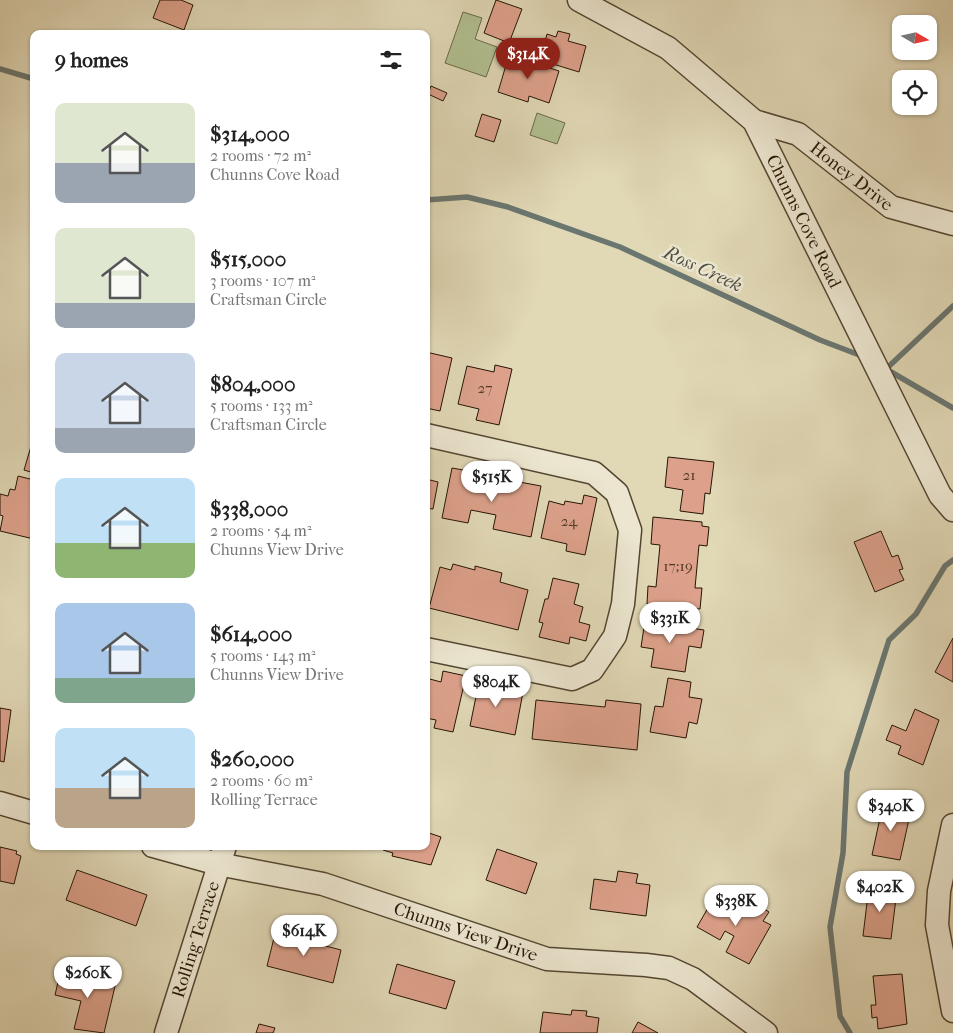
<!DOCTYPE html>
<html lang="en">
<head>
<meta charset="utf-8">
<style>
  :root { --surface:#fff; --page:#f6f6f6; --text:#222; --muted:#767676; --accent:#8f2418 }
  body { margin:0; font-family:"IM FELL French Canon",serif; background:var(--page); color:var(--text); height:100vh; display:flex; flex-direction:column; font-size:19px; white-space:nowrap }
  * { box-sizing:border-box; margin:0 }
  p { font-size:16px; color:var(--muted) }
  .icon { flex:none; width:28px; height:28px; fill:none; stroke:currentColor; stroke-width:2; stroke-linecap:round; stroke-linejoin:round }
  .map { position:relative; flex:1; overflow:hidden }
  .details { position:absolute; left:30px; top:30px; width:400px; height:820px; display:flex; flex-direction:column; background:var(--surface); border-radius:10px; box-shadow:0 1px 4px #0004 }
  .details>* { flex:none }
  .needle { width:32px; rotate:99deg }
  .controls { position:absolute; left:892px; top:15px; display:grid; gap:10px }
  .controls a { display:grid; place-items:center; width:45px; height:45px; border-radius:10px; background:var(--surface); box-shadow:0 1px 4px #0004; font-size:25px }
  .price { position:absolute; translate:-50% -42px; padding:0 11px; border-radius:18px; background:#fff; color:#222; font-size:16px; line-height:32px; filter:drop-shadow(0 1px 2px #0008) }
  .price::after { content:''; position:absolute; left:50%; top:30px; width:15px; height:11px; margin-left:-8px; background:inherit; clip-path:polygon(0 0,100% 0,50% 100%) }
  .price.selected { background:var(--accent); color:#fff }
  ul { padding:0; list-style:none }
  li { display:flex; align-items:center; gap:15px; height:125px; padding:0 25px }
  li span { display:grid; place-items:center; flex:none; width:140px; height:100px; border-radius:10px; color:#555 }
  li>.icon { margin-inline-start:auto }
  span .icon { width:60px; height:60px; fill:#fffc; stroke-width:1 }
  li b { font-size:21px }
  h2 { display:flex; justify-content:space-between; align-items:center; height:60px; padding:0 25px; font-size:21px }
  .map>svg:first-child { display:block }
  .green { fill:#b1bf90; stroke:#6b6a4a }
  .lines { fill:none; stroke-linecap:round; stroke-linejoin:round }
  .stream { stroke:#6a7670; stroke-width:5.5 }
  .building { fill:#dda18b; stroke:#251505 }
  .street-casing { stroke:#544631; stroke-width:25 }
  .street { stroke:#ece6d0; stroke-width:22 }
  .labels { text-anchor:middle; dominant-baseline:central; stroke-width:5; stroke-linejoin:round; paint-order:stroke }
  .number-label { font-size:15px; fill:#533826 }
  .street-label { font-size:18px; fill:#251505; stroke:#ece6d0 }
  .water-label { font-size:19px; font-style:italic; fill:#4d4e44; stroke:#ece6d0 }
</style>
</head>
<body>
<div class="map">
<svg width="953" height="1033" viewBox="0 0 953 1033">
  <rect width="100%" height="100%" fill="#e1d8b6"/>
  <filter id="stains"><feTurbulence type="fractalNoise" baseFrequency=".004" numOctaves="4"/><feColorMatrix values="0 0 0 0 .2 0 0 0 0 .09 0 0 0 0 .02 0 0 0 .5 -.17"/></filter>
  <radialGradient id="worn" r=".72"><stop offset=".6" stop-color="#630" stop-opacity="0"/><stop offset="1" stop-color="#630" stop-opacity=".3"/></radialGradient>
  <path class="green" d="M463 12 482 18 475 39 497 47 486 77 445 63Z
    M537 113 565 123 557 144 530 135Z"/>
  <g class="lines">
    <path class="stream" d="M0 69 34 79
      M426 200 467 197 508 207 620 247 820 340 862 356
      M886 369 953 408
      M886 369 953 306
      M850 1033 840 1016 830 927 843 853 847 772 889 640 916 614 945 566 953 560"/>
  </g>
  <path class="building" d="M160 0H181L193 5 184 30 153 18Z
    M496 0 522 9 509 43 484 33Z
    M558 31 570 34 568 41 586 46 579 72 540 60 547 34 556 37Z
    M509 55 559 71 549 103 529 96 528 102 498 92Z
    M431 86 447 93 443 101 428 94Z
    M482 114 501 120 494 142 475 136Z
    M426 352 452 358 440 411 426 408Z
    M495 365 512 369 499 425 476 420 479 409 458 404 467 366 494 372Z
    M34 436V473L24 470Z
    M668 457 714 462 710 494 705 493 703 514 680 511 683 490 665 487Z
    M452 468 480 473 478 485 512 492 514 481 541 486 531 537 493 529 496 515 471 510 468 523 442 518Z
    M18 476 34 480V539L0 531 3 516 0 515V494L8 496 10 489 15 490Z
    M426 479 438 482 433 509 426 508Z
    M584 495 597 498 585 555 566 551 567 544 541 538 549 501 564 505 565 501 582 504Z
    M653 517 702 522V526L709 527 707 546 699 545 695 588H702L700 609 647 604 648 586 656 587 660 545 651 544Z
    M881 531 892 557 898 555 903 569 899 570 904 580 875 592 854 542Z
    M453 564 475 570V566L502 573 500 582 528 590 518 630 429 608 440 567 451 570Z
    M553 578 579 584 574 604 583 607 579 622 590 625 586 641 570 637 569 644 539 637 543 623 539 622 545 599H548Z
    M645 621 704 630 701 648 689 646 685 672 651 667 654 649 641 647Z
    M953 638V682L935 672Z
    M443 671 466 676 453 732 434 728 436 720 426 718V678L441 682Z
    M480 677 498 681 497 687 523 692 515 735 470 726Z
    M668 678 691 682 689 697 702 699 697 724 689 722 686 738 650 732 655 706 663 707Z
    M536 700 605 707 606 700 641 704 637 750 532 739Z
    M0 708 11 710 4 762 0 761Z
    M915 709 939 720 923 765 898 754 901 746 886 740 892 725 906 731Z
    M883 804 911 810 900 860 872 855Z
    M426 832 441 837 431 865 392 856 393 853 383 850 385 846H426Z
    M0 847 17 851 16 854 21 856 14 884 0 881Z
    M497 849 537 863 526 894 486 880Z
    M77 870 147 895 136 926 66 900Z
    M618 871 638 874 636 883 650 885 646 916 590 909 594 879 616 882Z
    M869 886 897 890 891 939 863 936Z
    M716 894 751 913 756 904 769 912 763 921 771 925 749 964 726 952 734 936 725 931 720 940 697 927Z
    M276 930 300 936 299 939 341 950 333 983 267 966Z
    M397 964 455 981 446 1009 389 993Z
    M61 969 116 982 104 1033 74 1029 81 1001 55 995Z
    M902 974 907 1024 878 1029 877 1017 872 1018 871 1005H876L873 976Z
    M572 1010 587 1011 586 1016 599 1018 597 1033H540L543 1012 571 1015Z
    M638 1022 658 1033H632Z
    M259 1024 275 1028 273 1033H256Z"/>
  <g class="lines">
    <g class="street-casing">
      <g id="street">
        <path id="s1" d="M579 0 668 48 754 121 940 495 953 510"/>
        <path id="s2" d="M754 121 798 134 891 207 953 224"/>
        <path d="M426 435 594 473 617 493 630 530 623 604 615 636 592 670 572 679 426 649"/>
        <path d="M0 803 34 813"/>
        <path d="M953 825 939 891 937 925 953 1011"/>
        <path id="s3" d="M153 846 218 864 323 884 547 959 646 965 669 968 693 979 766 1033"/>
        <path id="s4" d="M166 1033 225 846"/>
      </g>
    </g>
    <use href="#street" class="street"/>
  </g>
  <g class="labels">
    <g class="number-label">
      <text x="485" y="388">27</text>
      <text x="689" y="475">21</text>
      <text x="569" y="521">24</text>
      <text x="678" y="566">17;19</text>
    </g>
    <g class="street-label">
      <text stroke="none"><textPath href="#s2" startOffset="114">Honey Drive</textPath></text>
      <text stroke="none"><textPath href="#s1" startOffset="326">Chunns Cove Road</textPath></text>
      <text stroke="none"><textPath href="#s3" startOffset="325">Chunns View Drive</textPath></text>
      <text stroke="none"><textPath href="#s4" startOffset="98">Rolling Terrace</textPath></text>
    </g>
    <g class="water-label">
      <text transform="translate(703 269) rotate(25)">Ross Creek</text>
    </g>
  </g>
  <rect width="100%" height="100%" filter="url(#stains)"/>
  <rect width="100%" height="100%" fill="url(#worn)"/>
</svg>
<div class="controls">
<a><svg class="needle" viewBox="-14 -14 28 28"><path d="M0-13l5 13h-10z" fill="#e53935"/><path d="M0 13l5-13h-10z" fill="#767676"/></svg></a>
<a><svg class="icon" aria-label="locate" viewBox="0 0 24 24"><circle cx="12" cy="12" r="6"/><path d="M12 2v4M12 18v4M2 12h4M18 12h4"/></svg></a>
</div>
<b class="price selected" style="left:528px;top:80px">$314K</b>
<b class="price" style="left:492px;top:503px">$515K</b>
<b class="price" style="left:670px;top:644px">$331K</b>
<b class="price" style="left:496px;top:708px">$804K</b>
<b class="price" style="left:891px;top:832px">$340K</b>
<b class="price" style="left:880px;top:913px">$402K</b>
<b class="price" style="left:736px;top:927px">$338K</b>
<b class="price" style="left:304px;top:957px">$614K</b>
<b class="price" style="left:88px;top:999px">$260K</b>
<section class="details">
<h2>9 homes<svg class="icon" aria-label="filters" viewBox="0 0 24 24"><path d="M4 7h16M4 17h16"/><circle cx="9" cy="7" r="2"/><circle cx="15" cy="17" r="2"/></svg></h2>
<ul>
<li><span style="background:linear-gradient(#dfe7d0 60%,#9aa5b1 0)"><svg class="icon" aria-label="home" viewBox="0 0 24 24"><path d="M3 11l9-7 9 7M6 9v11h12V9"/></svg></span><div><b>$314,000</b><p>2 rooms · 72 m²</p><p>Chunns Cove Road</p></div></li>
<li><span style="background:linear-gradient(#dfe7d0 75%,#9aa5b1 0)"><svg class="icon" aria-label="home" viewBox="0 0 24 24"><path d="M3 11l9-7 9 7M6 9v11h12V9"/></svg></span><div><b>$515,000</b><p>3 rooms · 107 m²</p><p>Craftsman Circle</p></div></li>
<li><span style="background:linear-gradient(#c9d6e8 75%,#9aa5b1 0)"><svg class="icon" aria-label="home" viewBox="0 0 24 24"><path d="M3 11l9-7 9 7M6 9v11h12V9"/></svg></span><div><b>$804,000</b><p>5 rooms · 133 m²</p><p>Craftsman Circle</p></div></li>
<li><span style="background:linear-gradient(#bfe0f5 65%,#8fb573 0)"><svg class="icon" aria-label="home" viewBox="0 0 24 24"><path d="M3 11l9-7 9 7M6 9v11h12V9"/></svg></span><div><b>$338,000</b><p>2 rooms · 54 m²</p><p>Chunns View Drive</p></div></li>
<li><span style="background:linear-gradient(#a9c7e8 75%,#7fa58c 0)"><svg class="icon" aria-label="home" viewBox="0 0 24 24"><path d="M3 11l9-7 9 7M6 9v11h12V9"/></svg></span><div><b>$614,000</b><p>5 rooms · 143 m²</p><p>Chunns View Drive</p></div></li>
<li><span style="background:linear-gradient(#bfe0f5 60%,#b9a48a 0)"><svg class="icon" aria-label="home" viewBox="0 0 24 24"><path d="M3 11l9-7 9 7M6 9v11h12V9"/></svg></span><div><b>$260,000</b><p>2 rooms · 60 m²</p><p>Rolling Terrace</p></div></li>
</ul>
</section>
</div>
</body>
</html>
